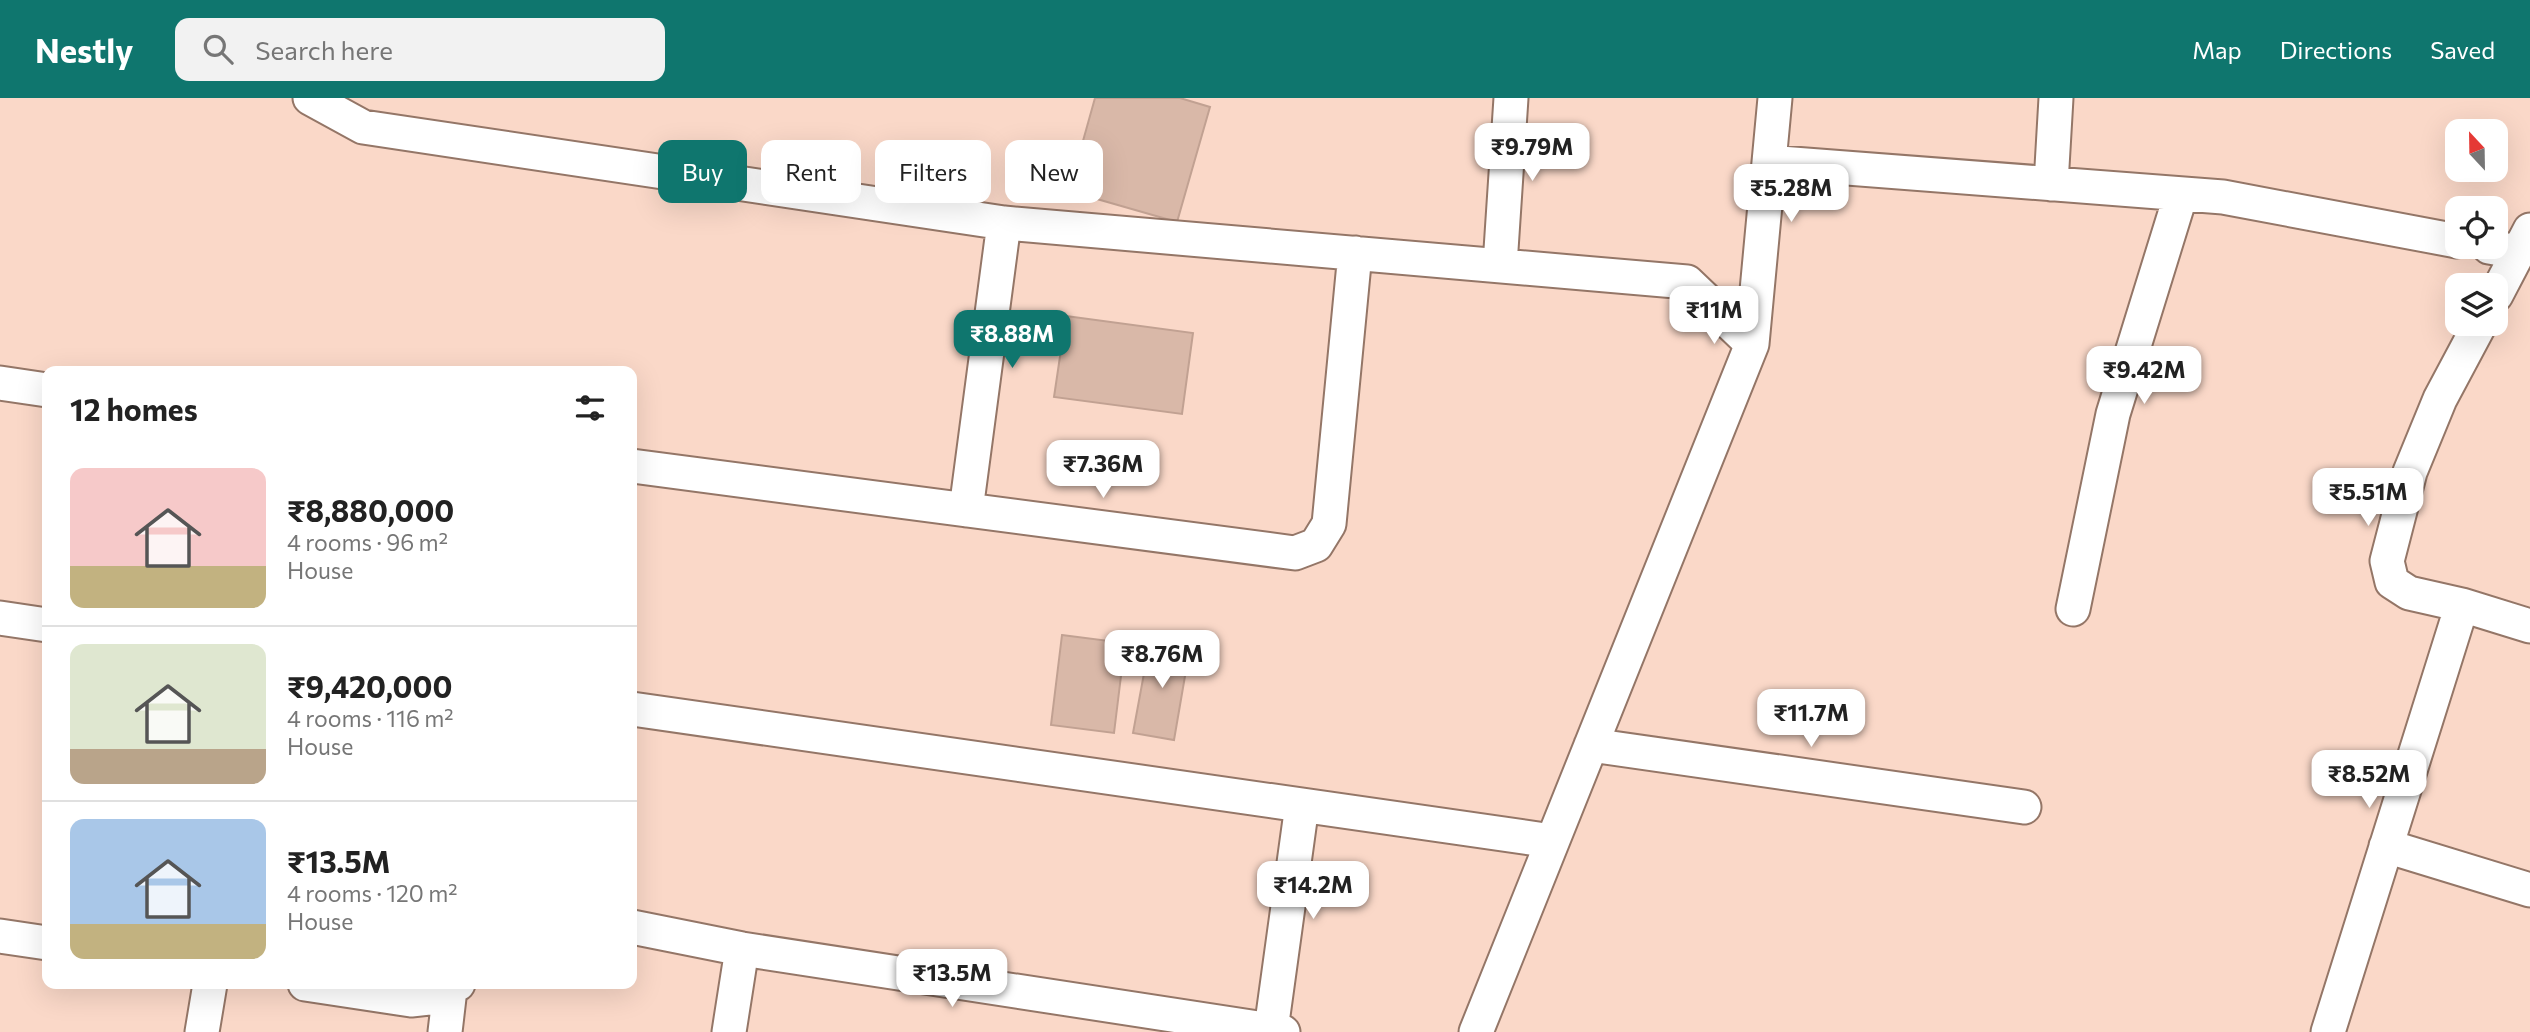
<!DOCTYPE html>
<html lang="en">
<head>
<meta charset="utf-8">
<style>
  :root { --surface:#fff; --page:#f2f2f2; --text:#222; --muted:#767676; --line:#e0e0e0; --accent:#0f766e }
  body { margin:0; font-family:Commissioner,sans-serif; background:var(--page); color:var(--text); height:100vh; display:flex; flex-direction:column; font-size:26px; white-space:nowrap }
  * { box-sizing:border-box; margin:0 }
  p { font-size:23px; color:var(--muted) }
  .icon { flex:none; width:38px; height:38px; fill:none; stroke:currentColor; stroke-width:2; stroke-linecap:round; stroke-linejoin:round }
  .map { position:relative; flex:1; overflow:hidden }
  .sheet { position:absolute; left:42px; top:268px; width:595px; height:623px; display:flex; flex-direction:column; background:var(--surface); border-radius:14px; box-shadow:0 7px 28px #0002 }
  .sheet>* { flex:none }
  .hud { position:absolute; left:658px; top:42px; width:665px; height:63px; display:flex; gap:14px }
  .needle { width:46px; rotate:338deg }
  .controls { position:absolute; left:2445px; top:21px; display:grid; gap:14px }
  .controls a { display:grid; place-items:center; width:63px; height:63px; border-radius:14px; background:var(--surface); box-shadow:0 7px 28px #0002; font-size:35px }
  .price { position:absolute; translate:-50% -60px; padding:0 16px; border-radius:14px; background:#fff; color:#222; font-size:23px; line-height:46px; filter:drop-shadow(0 2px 4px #0008) }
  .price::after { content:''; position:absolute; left:50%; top:42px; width:21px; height:16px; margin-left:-10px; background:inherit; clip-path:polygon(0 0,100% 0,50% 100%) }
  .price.on { background:var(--accent); color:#fff }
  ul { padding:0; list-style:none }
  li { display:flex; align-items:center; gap:21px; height:175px; padding:0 28px }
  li+li { border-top:2px solid var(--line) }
  li span { display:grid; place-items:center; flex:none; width:196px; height:140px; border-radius:14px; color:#555 }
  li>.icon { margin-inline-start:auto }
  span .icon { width:84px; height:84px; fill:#fffc; stroke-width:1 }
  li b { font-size:30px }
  h2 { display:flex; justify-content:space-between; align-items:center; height:84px; padding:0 28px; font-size:30px }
  .pill { padding:0 24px; border-radius:14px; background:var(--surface); box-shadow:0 7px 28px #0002; font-size:24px; line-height:63px }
  .pill.on { background:var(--accent); color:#fff }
  header { display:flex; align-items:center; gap:42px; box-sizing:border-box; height:98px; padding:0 35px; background:var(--accent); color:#fff }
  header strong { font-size:33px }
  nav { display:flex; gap:38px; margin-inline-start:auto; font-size:24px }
  .search { width:490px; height:63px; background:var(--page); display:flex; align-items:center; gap:18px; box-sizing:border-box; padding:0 24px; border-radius:14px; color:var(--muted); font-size:26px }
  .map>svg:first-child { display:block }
  .building { fill:#d9b8a8; stroke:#c1a192; stroke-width:2 }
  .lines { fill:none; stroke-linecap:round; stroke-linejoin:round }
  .street-casing { stroke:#947667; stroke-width:37 }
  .street { stroke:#fff; stroke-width:33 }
</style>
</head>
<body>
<header>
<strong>Nestly</strong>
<div class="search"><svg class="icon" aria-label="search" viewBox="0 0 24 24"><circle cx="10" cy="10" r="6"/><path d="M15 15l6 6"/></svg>Search here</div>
<nav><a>Map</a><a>Directions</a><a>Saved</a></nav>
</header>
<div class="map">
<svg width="2530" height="934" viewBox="0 0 2530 934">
  <rect width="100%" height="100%" fill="#fad8c8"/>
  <path class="building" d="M1095 0H1180L1210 9 1177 124 1069 93Z
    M1066 218 1193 235 1182 316 1054 299Z
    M1062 537 1125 545 1114 635 1051 627Z
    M1150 543 1190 549 1174 642 1133 635Z"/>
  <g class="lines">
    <g class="street-casing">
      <path id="street" d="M310 0 363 29 1004 125 1687 184 1752 246 1476 934
        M1769 64 2223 99 2457 143
        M2051 86 2056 0
        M2489 149 2518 154
        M1500 167 1511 0
        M2496 197 2530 132
        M2480 226 2440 301 2410 374 2387 463 2392 484 2409 495 2462 507 2530 528
        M1752 246 1775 0
        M0 285 47 292
        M632 368 1295 455 1316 447 1329 426 1355 155
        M966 412 1004 125
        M2073 511 2113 316 2181 96
        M0 520 47 527
        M632 611 1552 743
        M1591 647 2024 709
        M2386 748 2530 792
        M632 829 742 851 1283 934
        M0 838 47 845
        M305 886 411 902 429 900 458 886
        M1271 932 1302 707
        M202 934 210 886
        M445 934 450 891
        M729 934 742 851
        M2328 934 2462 507"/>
    </g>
    <use href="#street" class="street"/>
  </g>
</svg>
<div class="controls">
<a><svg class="needle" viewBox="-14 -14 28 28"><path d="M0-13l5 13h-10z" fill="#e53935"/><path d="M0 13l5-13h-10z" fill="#767676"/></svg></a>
<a><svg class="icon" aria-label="locate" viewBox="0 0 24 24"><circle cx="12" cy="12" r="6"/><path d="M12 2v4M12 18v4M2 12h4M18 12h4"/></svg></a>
<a><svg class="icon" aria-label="layers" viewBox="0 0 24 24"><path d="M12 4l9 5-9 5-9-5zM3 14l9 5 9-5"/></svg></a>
</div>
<b class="price" style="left:1532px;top:85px">₹9.79M</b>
<b class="price" style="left:1791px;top:126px">₹5.28M</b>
<b class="price" style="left:1714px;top:248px">₹11M</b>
<b class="price on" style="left:1012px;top:272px">₹8.88M</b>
<b class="price" style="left:2144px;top:308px">₹9.42M</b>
<b class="price" style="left:1103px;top:402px">₹7.36M</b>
<b class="price" style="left:2368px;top:430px">₹5.51M</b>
<b class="price" style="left:1162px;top:592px">₹8.76M</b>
<b class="price" style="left:1811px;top:651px">₹11.7M</b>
<b class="price" style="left:2369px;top:712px">₹8.52M</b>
<b class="price" style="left:1313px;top:823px">₹14.2M</b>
<b class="price" style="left:952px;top:911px">₹13.5M</b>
<div class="hud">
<a class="pill on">Buy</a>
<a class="pill">Rent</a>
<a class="pill">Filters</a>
<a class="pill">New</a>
</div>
<section class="sheet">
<h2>12 homes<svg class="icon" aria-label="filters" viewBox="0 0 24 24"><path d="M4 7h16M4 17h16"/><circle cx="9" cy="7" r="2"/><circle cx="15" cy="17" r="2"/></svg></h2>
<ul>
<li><span style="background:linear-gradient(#f6c9c9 70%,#c2b280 0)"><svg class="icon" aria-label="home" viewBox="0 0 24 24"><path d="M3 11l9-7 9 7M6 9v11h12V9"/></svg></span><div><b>₹8,880,000</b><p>4 rooms · 96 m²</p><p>House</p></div></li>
<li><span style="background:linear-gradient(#dfe7d0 75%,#b9a48a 0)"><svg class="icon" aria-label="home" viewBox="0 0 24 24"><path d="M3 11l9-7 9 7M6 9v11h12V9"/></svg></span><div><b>₹9,420,000</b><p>4 rooms · 116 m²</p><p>House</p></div></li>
<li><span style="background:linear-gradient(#a9c7e8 75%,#c2b280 0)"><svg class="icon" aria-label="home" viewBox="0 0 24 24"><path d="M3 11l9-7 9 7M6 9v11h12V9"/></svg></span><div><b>₹13.5M</b><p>4 rooms · 120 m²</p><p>House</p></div></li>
</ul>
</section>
</div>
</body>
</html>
